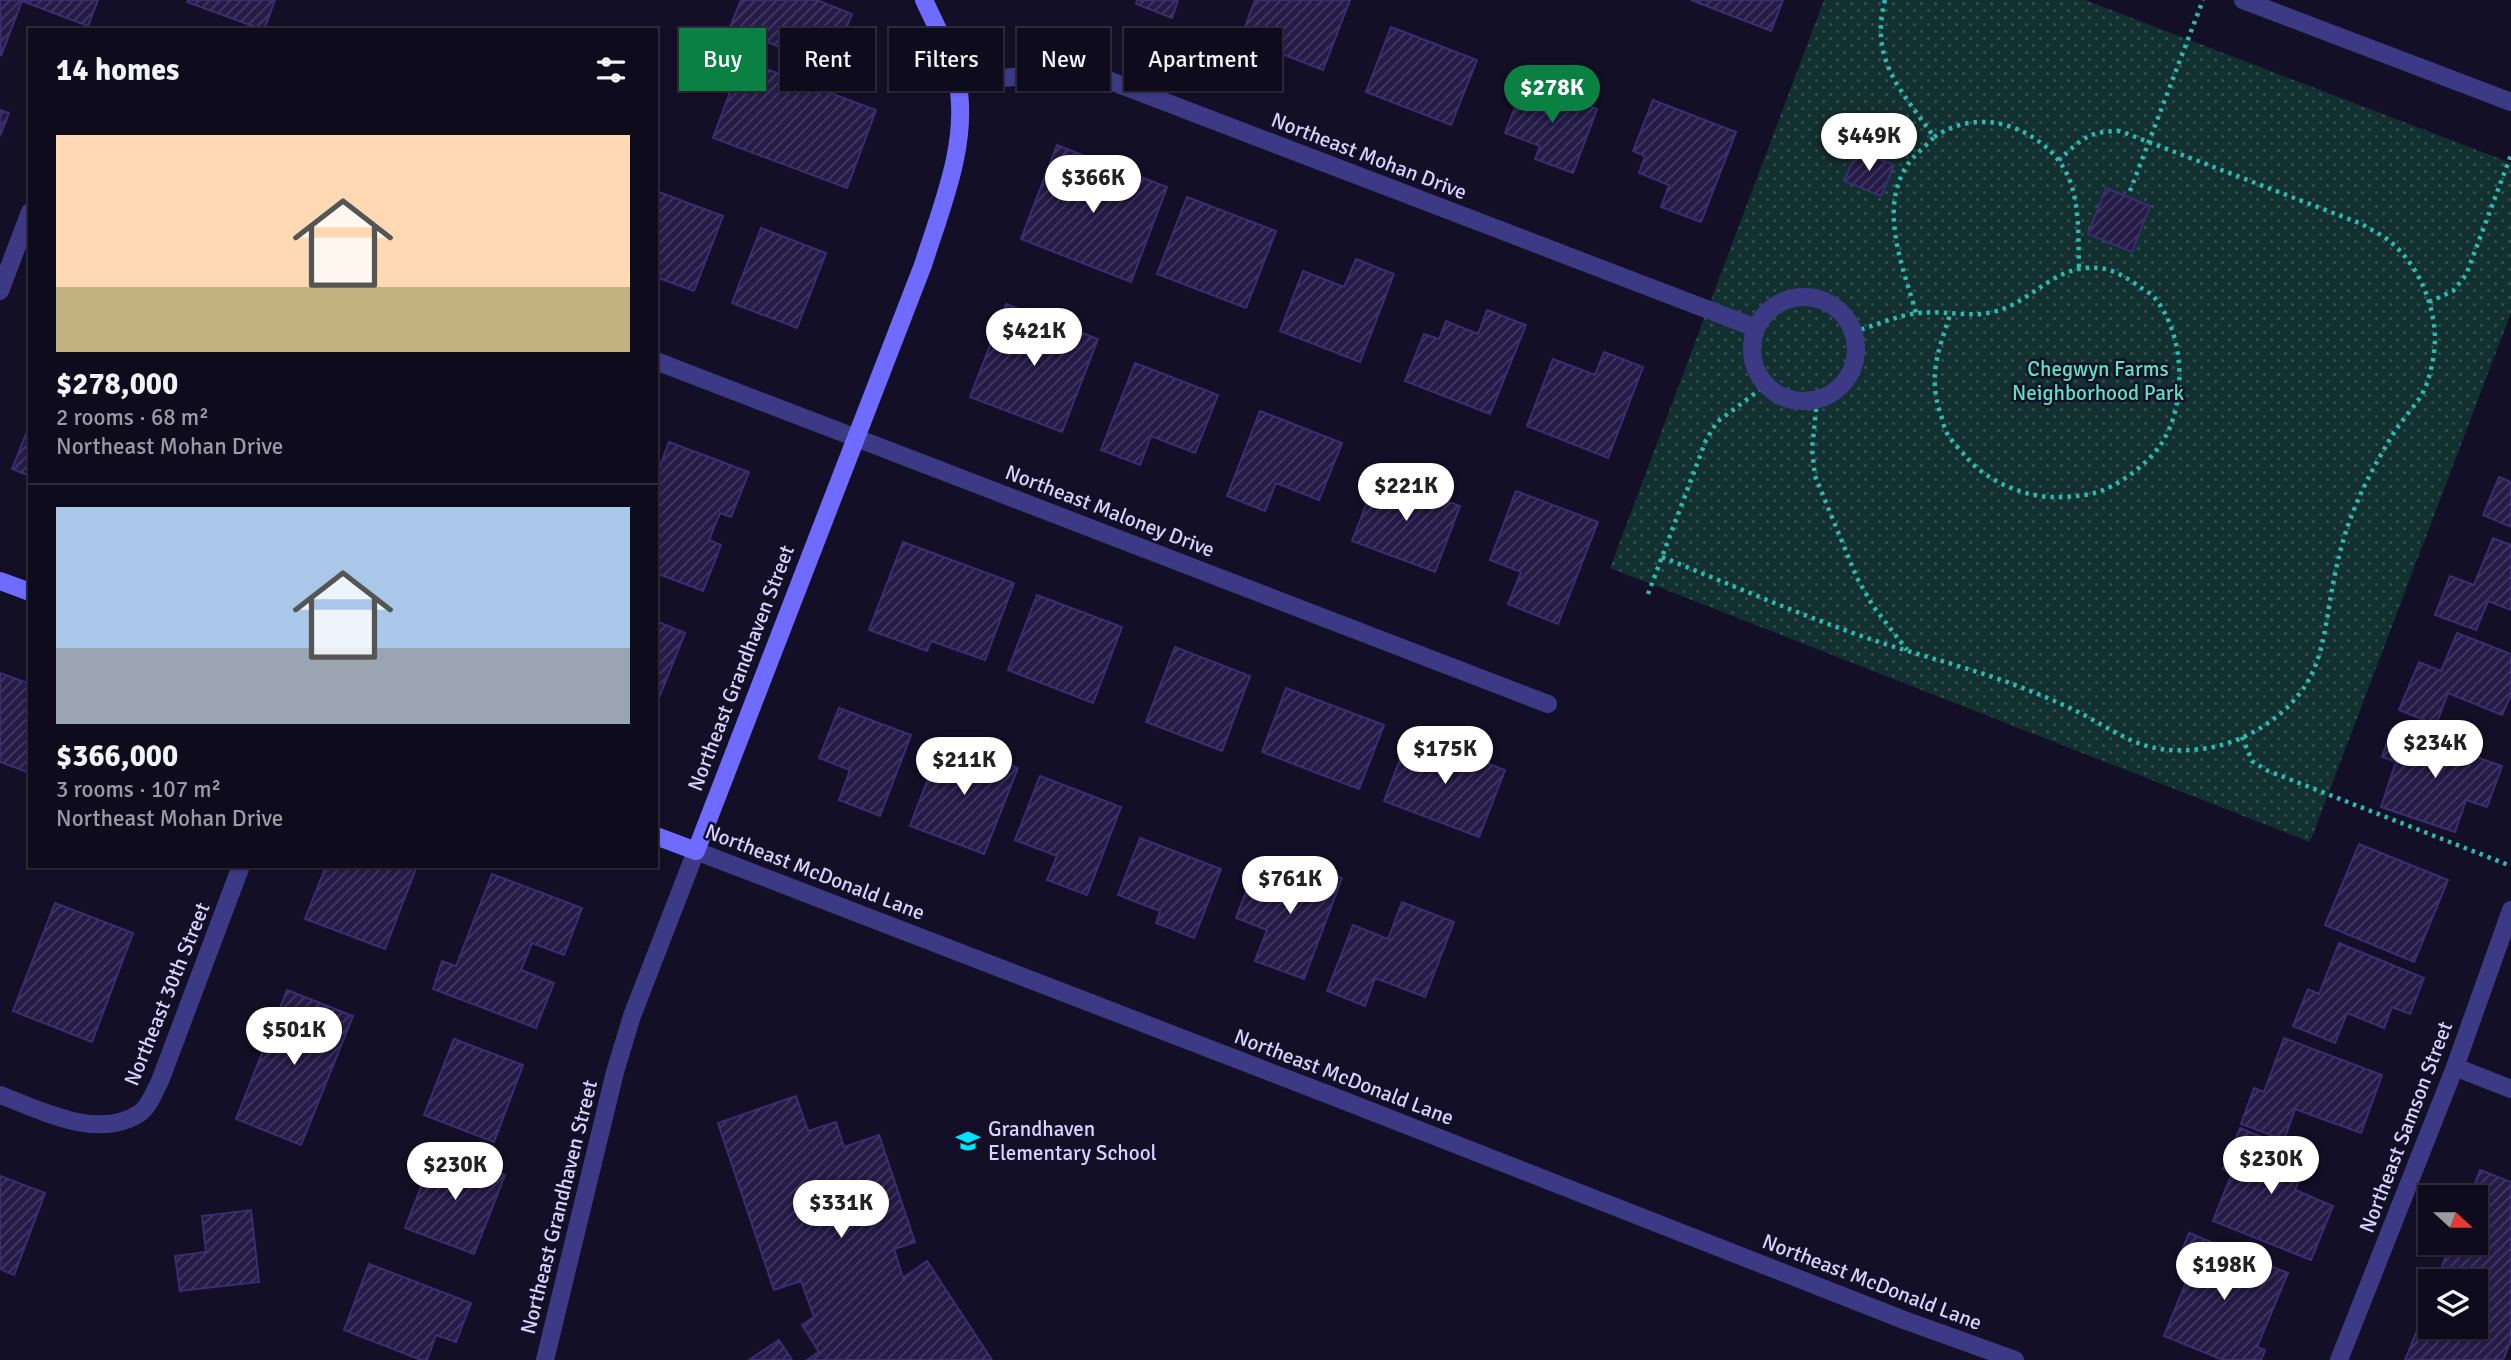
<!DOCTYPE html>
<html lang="en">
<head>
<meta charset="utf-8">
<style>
  :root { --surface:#0e0b1c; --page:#171425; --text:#f1f3f6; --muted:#9b9ba3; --line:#2e2b3b; --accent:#0b8043 }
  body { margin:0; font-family:Signika,sans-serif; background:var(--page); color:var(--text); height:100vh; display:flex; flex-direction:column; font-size:26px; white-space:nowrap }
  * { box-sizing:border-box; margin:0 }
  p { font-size:23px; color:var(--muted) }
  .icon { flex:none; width:38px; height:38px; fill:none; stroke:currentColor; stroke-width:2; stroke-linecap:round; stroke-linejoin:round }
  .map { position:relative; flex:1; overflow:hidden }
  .panel { position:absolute; left:28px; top:28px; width:630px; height:840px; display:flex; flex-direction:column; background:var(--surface); border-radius:0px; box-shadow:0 2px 5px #0004,0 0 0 2px var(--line) }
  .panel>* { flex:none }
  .hud { position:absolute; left:679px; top:28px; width:665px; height:63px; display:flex; gap:14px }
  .needle { width:46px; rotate:111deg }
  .tools { position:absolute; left:2418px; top:1185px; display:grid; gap:14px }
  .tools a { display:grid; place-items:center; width:70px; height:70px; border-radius:0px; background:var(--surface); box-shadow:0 2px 5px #0004,0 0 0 2px var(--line); font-size:35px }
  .price { position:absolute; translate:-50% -60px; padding:0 16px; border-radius:24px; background:#fff; color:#222; font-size:23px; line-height:46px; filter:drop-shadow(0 2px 4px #0008) }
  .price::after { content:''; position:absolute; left:50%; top:42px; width:21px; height:16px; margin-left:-10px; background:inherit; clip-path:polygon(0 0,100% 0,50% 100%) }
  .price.active { background:var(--accent); color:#fff }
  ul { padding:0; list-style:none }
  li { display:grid; align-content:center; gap:14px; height:371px; padding:0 28px }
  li+li { border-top:2px solid var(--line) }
  li span { display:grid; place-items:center; height:217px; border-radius:0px; color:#555 }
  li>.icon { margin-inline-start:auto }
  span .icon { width:126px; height:126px; fill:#fffc; stroke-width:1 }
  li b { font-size:30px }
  h2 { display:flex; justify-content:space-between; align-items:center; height:84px; padding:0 28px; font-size:30px }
  .tag { padding:0 24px; border-radius:0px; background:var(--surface); box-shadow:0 2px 5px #0004,0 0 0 2px var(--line); font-size:24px; line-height:63px }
  .tag.active { background:var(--accent); color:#fff }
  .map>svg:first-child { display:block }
  .park { fill:url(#park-dots) }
  .building { fill:url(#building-hatch); stroke:#3b2d73; stroke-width:2 }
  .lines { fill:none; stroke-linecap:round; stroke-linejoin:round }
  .path { stroke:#2fb8b0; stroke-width:4.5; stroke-dasharray:3.5 5; stroke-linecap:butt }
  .lane { stroke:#3d3a85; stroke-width:18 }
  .street { stroke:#3d3a85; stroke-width:18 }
  .secondary { stroke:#6f6bff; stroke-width:18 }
  .labels { text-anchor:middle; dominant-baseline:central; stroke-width:5; stroke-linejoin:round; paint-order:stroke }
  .street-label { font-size:21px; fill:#d9d4ff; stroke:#130f26 }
  .park-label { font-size:21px; fill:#5fe0c0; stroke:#130f26 }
  .poi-label { font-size:21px; fill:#d9d4ff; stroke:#130f26; text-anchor:start }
</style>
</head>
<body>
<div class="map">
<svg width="2511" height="1360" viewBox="0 0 2511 1360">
  <defs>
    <pattern id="park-dots" width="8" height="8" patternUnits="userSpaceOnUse" patternTransform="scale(1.75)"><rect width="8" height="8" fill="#12302f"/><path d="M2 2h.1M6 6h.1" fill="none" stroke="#344d4e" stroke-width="1.8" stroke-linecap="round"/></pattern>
    <pattern id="building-hatch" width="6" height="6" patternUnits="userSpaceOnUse" patternTransform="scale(1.75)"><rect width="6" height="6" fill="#241b47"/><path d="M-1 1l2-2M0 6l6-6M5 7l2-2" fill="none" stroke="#433b63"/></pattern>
  </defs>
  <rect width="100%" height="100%" fill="#130f26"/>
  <path class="park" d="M1824 0H2085L2511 163V313L2310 842 1610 568Z"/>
  <path class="building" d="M0 0H98L88 26 22 1 1 56Z
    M188 0H275L264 30 187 2Z
    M741 0H817L852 14 830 67 730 27Z
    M1137 0H1178L1172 18 1136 4Z
    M1255 0H1350L1323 70 1241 38Z
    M1691 0H1783L1771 31Z
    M1391 27 1477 60 1451 125 1366 92Z
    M742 60 876 110 847 188 713 138Z
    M1525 81 1597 109 1573 173 1535 159 1540 146 1505 133Z
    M1653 100 1736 132 1701 222 1661 207 1669 185 1639 173 1645 156 1633 151Z
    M0 110 9 113 0 136Z
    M1057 145 1100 162 1094 179 1119 188 1126 171 1167 187 1131 282 1021 239Z
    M1857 150 1894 165 1881 196 1844 181Z
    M2106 188 2150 206 2132 252 2088 234Z
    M656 191 723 216 694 291 656 277Z
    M1187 197 1276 231 1246 308 1157 274Z
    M761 228 826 253 797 328 732 303Z
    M1356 259 1394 274 1360 362 1280 331 1303 271 1344 287Z
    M1006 304 1098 339 1062 432 970 397Z
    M1487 310 1526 325 1490 414 1405 381 1424 334 1439 339 1446 321 1478 334Z
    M1604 352 1643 367 1608 458 1527 426 1553 359 1595 375Z
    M1135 363 1218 395 1195 453 1151 436 1140 465 1101 450Z
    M1260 411 1342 443 1319 500 1276 483 1265 511 1227 496Z
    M30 424V476L12 469Z
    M669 442 749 472 731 517 720 513 709 540 721 545 703 591 656 573V477Z
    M1378 474 1460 506 1435 572 1352 541Z
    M2499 477 2511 482V527L2483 515Z
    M1516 491 1598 522 1558 624 1508 604 1521 572 1490 560Z
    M2493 538 2511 545V610L2488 601 2476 630 2435 615 2450 576 2474 585Z
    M903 542 1014 583 985 660 931 641 927 651 869 630Z
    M1037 595 1122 627 1093 703 1008 670Z
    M656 621 685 633 658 700 656 699Z
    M2457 633 2511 654V695L2502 715 2448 693 2436 725 2399 710 2419 662 2441 671Z
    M1175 647 1250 676 1222 751 1146 722Z
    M0 673 30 684V773L0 762Z
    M1286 688 1384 725 1359 789 1262 752Z
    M839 708 911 735 880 816 839 800 850 770 819 758Z
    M2392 728 2502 766 2487 807 2466 800 2455 832 2381 807 2396 762 2382 757Z
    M1410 734 1505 770 1479 837 1384 801Z
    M943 739 1018 768 984 854 910 826Z
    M1040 776 1121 807 1087 895 1047 880 1057 856 1015 840Z
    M1140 838 1221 869 1194 938 1156 923 1160 911 1118 895Z
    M2359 844 2448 880 2414 962 2325 925Z
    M1301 863 1342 878 1304 979 1255 961 1267 930 1236 918 1254 870 1293 884Z
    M326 866H417L385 949 305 919Z
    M492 874 582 908 564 955 532 943 521 970 554 983 536 1028 433 989 442 961 456 966Z
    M1402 902 1454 922 1425 997 1375 978 1365 1006 1327 991 1353 925 1388 939Z
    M55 903 133 933 92 1042 13 1011Z
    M2339 943 2424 978 2410 1014 2392 1007 2384 1028 2347 1013 2335 1043 2293 1026 2308 989 2319 994Z
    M287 990 353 1016 301 1145 236 1119Z
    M2284 1038 2382 1075 2361 1133 2295 1109 2284 1140 2241 1124 2254 1088 2264 1092Z
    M454 1039 523 1065 494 1142 424 1115Z
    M796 1096 808 1131 836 1122 844 1147 879 1135 915 1242 894 1249 903 1278 927 1261 992 1360H807L819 1352 802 1325 814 1317 801 1281 774 1290 718 1123Z
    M2240 1128 2309 1156 2295 1190 2333 1206 2311 1260 2213 1221 2232 1173 2223 1169Z
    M436 1149 505 1175 474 1254 405 1228Z
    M2480 1170 2511 1182V1340L2503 1360H2405L2418 1328 2429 1332 2431 1326H2476V1281H2436L2449 1248 2459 1252 2463 1242H2476V1197H2470Z
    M0 1176 45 1193 14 1275 0 1269Z
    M251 1210 259 1282 180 1291 175 1256 206 1252 202 1216Z
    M2189 1233 2288 1273 2257 1347 2265 1350 2261 1360H2223L2164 1336 2193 1265 2178 1260Z
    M369 1264 471 1303 456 1342 436 1335 427 1360H421L344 1330Z
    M779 1340 792 1360H749Z"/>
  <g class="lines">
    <path class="path" d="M1885 0C1869 61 1902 91 1934 137 1927 145 1918 152 1911 160 1876 205 1903 266 1916 313
      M1934 137C1945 130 1956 125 1969 123 2009 116 2056 143 2070 181 2080 208 2078 239 2079 267
      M2130 191 2203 0
      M2429 302 2453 291 2466 275 2511 155
      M1853 332C1874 326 1898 315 1919 313 1944 310 1970 318 1993 312 2034 302 2053 264 2099 268 2112 269 2126 277 2137 285 2142 289 2149 292 2154 297 2186 335 2188 407 2159 447 2147 463 2128 478 2110 487 2093 496 2072 497 2053 497 2025 497 1987 481 1968 459 1962 452 1953 443 1948 435 1944 429 1943 421 1941 415 1927 376 1939 349 1951 312
      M1817 400 1812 449 1815 476 1857 578 1873 606 1907 650
      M1662 557C1732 585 1802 616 1873 640 1918 655 1963 666 2007 682 2034 692 2061 703 2086 716 2129 740 2149 755 2201 749 2238 745 2277 723 2300 693 2322 665 2325 629 2331 595 2336 567 2342 539 2353 512 2364 484 2379 457 2395 431 2403 419 2413 408 2421 396 2430 381 2435 355 2435 337 2434 304 2419 267 2393 244 2385 236 2373 231 2362 224L2120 131C2088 131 2082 139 2059 160
      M1648 594 1706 440 1717 422 1766 385
      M2242 737 2252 761 2266 770 2511 866"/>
    <path class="lane" d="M0 291 30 212"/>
    <path class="street" d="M2243 0 2511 102
      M957 82 1059 73 1108 80 1756 328
      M1752 349a52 52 0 1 1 104 0a52 52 0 1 1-104 0Z
      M656 361 1548 704
      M2455 1067 2511 1089
      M0 1095C41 1110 98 1141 140 1113 149 1107 155 1090 160 1081L241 866
      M545 1360 615 1072 632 1016 696 851 1327 1094 1904 1320 2015 1360
      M2339 1360 2455 1067 2511 910"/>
    <path class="secondary" d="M0 581 30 592
      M656 836 696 851 923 265C941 208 970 141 957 80 950 52 936 26 924 0"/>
  </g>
  <defs>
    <g id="school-bare" transform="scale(1.89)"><path d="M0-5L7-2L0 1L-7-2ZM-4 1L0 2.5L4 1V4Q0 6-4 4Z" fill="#00e5ff" stroke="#130f26" stroke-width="2.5" paint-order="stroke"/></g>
  </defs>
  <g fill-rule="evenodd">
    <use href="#school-bare" x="968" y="1141"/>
  </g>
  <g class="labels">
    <g class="street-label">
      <text transform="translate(1369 156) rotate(21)">Northeast Mohan Drive</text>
      <text transform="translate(1110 511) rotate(21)">Northeast Maloney Drive</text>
      <text transform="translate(741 668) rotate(-69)">Northeast Grandhaven Street</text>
      <text transform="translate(815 872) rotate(21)">Northeast McDonald Lane</text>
      <text transform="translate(167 994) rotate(-68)">Northeast 30th Street</text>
      <text transform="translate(1344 1077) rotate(21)">Northeast McDonald Lane</text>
      <text transform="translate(2406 1127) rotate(-69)">Northeast Samson Street</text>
      <text transform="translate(559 1207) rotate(-76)">Northeast Grandhaven Street</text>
      <text transform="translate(1872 1282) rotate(21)">Northeast McDonald Lane</text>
    </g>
    <g class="park-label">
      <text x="2098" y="369">Chegwyn Farms<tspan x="2098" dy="24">Neighborhood Park</tspan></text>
    </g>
    <g class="poi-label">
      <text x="988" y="1129">Grandhaven<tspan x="988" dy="24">Elementary School</tspan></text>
    </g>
  </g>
</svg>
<div class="tools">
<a><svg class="needle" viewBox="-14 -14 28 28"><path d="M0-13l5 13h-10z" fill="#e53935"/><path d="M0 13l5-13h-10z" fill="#9b9ba3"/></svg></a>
<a><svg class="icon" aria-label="layers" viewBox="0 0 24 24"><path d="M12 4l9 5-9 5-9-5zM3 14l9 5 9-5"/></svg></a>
</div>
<b class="price active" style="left:1552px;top:125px">$278K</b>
<b class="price" style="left:1869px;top:173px">$449K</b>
<b class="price" style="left:1093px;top:215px">$366K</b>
<b class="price" style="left:1034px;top:368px">$421K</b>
<b class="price" style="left:1406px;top:523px">$221K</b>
<b class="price" style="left:2435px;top:780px">$234K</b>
<b class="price" style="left:1445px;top:786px">$175K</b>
<b class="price" style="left:964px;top:797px">$211K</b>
<b class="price" style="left:1290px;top:916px">$761K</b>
<b class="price" style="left:294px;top:1067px">$501K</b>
<b class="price" style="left:2271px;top:1196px">$230K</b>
<b class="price" style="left:455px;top:1202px">$230K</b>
<b class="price" style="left:841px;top:1240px">$331K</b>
<b class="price" style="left:2224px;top:1302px">$198K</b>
<div class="hud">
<a class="tag active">Buy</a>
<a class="tag">Rent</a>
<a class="tag">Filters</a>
<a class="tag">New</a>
<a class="tag">Apartment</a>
</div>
<section class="panel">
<h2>14 homes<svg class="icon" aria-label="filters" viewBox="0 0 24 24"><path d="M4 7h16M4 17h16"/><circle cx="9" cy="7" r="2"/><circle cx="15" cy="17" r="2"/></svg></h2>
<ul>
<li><span style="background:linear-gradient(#ffd9b3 70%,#c2b280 0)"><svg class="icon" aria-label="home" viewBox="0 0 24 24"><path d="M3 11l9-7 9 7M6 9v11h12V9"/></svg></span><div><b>$278,000</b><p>2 rooms · 68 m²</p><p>Northeast Mohan Drive</p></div></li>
<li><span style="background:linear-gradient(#a9c7e8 65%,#9aa5b1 0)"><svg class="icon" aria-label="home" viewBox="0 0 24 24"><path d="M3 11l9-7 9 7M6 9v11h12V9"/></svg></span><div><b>$366,000</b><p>3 rooms · 107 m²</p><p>Northeast Mohan Drive</p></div></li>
</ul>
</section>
</div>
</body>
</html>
